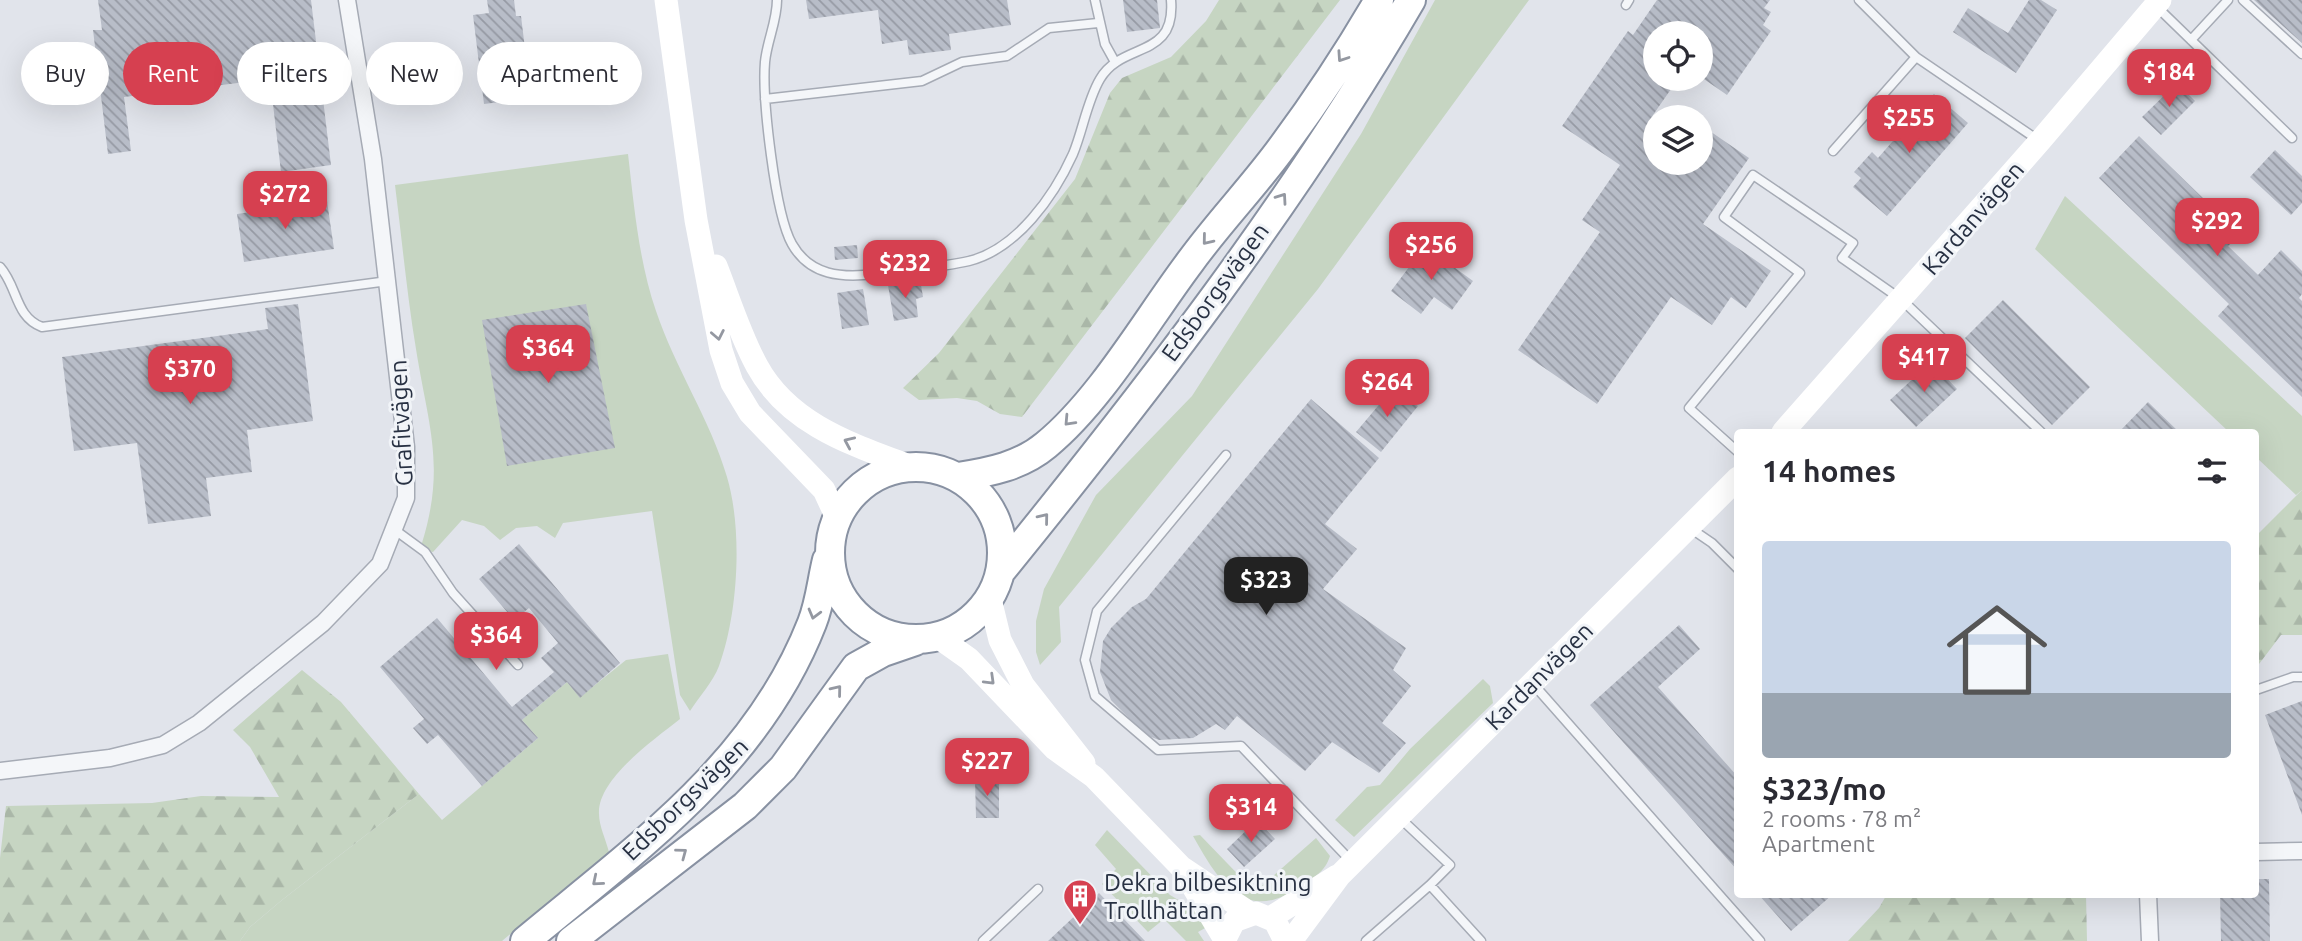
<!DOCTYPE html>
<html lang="en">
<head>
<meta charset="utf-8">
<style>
  :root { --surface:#fff; --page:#f7f7f7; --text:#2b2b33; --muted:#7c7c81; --line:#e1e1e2; --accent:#d64050 }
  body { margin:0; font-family:Ubuntu,sans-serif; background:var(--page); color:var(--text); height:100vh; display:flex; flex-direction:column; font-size:26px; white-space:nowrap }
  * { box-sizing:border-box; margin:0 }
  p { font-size:23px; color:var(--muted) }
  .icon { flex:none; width:38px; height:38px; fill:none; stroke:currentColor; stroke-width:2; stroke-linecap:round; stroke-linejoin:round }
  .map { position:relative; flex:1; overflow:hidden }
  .sheet { position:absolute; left:1734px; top:429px; width:525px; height:469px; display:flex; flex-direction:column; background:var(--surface); border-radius:7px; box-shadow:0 7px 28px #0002 }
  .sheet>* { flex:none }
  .banner { position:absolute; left:21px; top:42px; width:665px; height:63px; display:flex; gap:14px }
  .fabs { position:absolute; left:1643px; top:21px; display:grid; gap:14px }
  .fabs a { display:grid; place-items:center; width:70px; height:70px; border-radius:50%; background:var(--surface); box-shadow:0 7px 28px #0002; font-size:35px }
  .price { position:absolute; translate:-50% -60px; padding:0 16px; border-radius:14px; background:var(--accent); color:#fff; font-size:23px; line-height:46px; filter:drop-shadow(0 2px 4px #0008) }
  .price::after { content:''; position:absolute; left:50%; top:42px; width:21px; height:16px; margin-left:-10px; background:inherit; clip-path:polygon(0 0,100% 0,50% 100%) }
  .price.selected { background:#222; color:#fff }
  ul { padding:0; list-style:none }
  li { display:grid; align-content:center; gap:14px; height:371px; padding:0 28px }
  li+li { border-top:2px solid var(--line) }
  li span { display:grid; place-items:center; height:217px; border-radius:7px; color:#555 }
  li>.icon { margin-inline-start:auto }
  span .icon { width:126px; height:126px; fill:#fffc; stroke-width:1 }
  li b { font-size:30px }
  h2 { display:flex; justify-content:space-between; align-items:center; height:84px; padding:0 28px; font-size:30px }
  .tag { padding:0 24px; border-radius:32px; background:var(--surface); box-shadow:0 7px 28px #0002; font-size:24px; line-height:63px }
  .tag.selected { background:var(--accent); color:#fff }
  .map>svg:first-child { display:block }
  .grass { fill:#c6d5c2 }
  .forest { fill:url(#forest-firs) }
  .building { fill:url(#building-back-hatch) }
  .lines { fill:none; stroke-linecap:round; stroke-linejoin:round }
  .lane-casing { stroke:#a6abb5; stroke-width:11 }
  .street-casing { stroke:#a6abb5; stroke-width:19 }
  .highway-casing { stroke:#8891a2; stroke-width:32 }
  .lane { stroke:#f4f6f9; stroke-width:8 }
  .street { stroke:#f4f6f9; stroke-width:16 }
  .secondary { stroke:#fff; stroke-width:23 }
  .highway { stroke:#fff; stroke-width:28 }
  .oneway { stroke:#9498a1 }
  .labels { text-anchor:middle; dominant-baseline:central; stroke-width:6; stroke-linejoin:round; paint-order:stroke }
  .street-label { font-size:24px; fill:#283143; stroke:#f1f4f8 }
  .poi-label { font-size:24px; fill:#283143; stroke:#f1f4f8; text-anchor:start }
</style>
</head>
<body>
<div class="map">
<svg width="2302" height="941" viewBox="0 0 2302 941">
  <defs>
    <pattern id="forest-firs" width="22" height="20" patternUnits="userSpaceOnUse" patternTransform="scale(1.75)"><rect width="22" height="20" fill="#c6d5c2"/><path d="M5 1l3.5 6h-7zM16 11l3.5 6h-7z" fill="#aab7a8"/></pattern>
    <pattern id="building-back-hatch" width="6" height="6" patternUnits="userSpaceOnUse" patternTransform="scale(1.75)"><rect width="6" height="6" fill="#b8bdc8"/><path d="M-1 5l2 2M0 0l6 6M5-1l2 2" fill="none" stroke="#969aa4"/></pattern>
  </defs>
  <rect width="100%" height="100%" fill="#e1e4eb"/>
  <path class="grass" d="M1435 0H1529L1318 289 1059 607 1061 642 1040 665 1036 652V621L1044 589 1096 495 1192 396 1361 134Z
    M628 154C634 206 639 262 656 311 675 368 710 419 727 477 743 531 738 614 719 666 713 682 699 697 690 711L680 695 652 511 563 523 555 538 537 526 516 528 500 540 484 526 462 520 433 552 427 551 422 543C446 465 428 425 416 349 407 295 402 240 395 185Z
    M2065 196 2302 416V490L2296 495 2256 457V432H2229L2035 249Z
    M668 654 680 719C655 739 597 779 599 814 599 826 606 840 609 852L502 941H240L250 927 282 900 419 794 442 820 538 738 522 720 567 682 580 697 626 660Z
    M1483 679 1490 686 1493 703 1354 837 1335 820 1367 787 1380 785 1410 749Z
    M1107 830 1170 895 1197 911 1207 927 1198 932 1204 941H1186L1164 919 1148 932 1102 884 1116 869 1095 845Z
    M1200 835 1255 892 1316 838 1330 856C1325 872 1314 877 1301 886 1244 926 1218 880 1193 836Z"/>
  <path class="forest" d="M1219 0H1340L1022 417 1000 414 977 401 957 398 919 400 903 388 939 353 1075 179 1110 93 1122 78 1171 57 1206 21Z
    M2302 490V635H2281L2256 668V536Z
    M302 670 341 702 419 794 282 900 250 927 240 941H0V858L6 806 152 803 201 796 279 797 250 747 233 730Z
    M1887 894H2086L2087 941H1848L1879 908Z"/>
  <path class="building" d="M98 0H311L331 165 281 172 270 79 124 97 131 151 108 154 93 30H102Z
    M487 0H514L516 16H521L531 98 484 104 473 15 489 13Z
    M806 0H1007L1011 25 949 34 951 50 909 55 907 40 882 44 878 10 809 19Z
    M1123 0H1157L1160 28 1127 32Z
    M1657 0H1770L1764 8 1771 12 1763 25 1771 31 1727 95 1701 77V33H1656V79H1678L1653 115 1656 117V163H1701V125L1749 158 1703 224 1771 271 1746 308 1731 297 1712 325 1671 297 1597 404 1518 350 1600 232 1582 220 1620 165 1562 126 1628 31 1633 35Z
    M2029 0H2041L2057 10 2016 73 1953 32 1968 8 2008 33Z
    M2254 0H2302V43Z
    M2177 83 2195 101 2161 135 2142 117Z
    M1934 94 1968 123 1887 216 1853 187 1861 178 1854 172 1872 152 1878 158Z
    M2139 136 2240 234 2228 246 2258 275 2281 250 2302 271V294L2299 298 2302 301V397L2218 316 2229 304 2099 178Z
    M2275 150 2302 176V203L2291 215 2250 177Z
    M327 201 334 249 244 262 237 214Z
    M857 245 858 258 835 260 834 247Z
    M1425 246 1473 281 1452 310 1434 297 1421 314 1391 291Z
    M913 280 914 286 921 285 923 297 916 299 918 317 894 321 888 285Z
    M863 289 869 325 842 329 837 293Z
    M2003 300 2090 387 2052 425 1965 338Z
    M298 304 313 421 247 430 252 472 206 478 211 516 148 524 137 443 74 451 62 357 268 329 265 308Z
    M586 304 615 448 507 466 482 320Z
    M1931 362 1957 389 1916 427 1890 400Z
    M1394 387 1418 406 1381 452 1356 432Z
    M1311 399 1379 458 1325 524 1357 549 1323 589 1406 648 1393 670 1411 686 1382 723 1406 743 1379 773 1332 742 1305 771 1237 716 1225 730 1216 724 1193 738 1159 740 1146 735 1111 700 1100 672 1103 641 1111 628 1132 607 1146 599Z
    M2148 402 2179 432H2119Z
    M519 544 620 663 580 698 567 682 522 720 538 738 482 786 438 735 427 744 413 728 424 719 380 667 437 618 512 707 554 672 541 658 558 643 529 608 514 620 479 579Z
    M1679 625 1700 649 1658 687 1738 777V871L1590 705Z
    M2302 701V815L2265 715Z
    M975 779H999V818H976Z
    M1257 820 1275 839 1244 867 1227 849Z
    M2256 879H2269L2270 941H2221L2220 894H2256Z
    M1099 893 1145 941H1048L1081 910Z
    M1758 894H1833L1791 931Z"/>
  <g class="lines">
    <g class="lane-casing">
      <path id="lane" d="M777 0C777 21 767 41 765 62 762 98 775 214 792 244 810 276 842 278 875 274 905 269 939 268 969 261 1017 249 1054 196 1073 154 1083 130 1087 101 1100 79 1122 41 1176 60 1171 0
        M1095 0 1105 44 1115 62
        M1859 0 1916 57
        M2243 0 2302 54
        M1626 5 1629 0
        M2156 6 2292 138
        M2191 40 2228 0
        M765 99 922 81 962 62 1007 56 1049 28 1098 23
        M1833 151 1916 57 2038 140
        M0 267C18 287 15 317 42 327L388 281
        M1738 452 1689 408 1800 273 1724 217 1753 175 1853 243 1842 258 1902 300 2041 432
        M1226 455 1097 611 1085 660 1095 696 1158 750 1241 746 1350 860
        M1690 528 1712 543 1738 569
        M395 530 425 552 453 593 518 665
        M1535 686 1760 941
        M2256 690 2293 677H2302
        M1401 819 1450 865 1430 885
        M983 941 1038 889
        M1366 941 1430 885 1481 941"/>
    </g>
    <g class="street-casing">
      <path id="street" d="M0 771 110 758 163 745 199 723 323 623 380 564 406 498V447L373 159 347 0
        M2256 852 2302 851
        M2148 894 2150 941"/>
    </g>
    <g class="highway-casing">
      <path id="highway" d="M830 553a86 86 0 1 1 172 0a86 86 0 1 1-172 0Z
        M958 477C990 472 1021 466 1046 445 1101 400 1147 319 1190 262 1219 222 1254 186 1283 146 1317 100 1350 50 1379 0
        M1001 571C1148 390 1293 203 1411 0
        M525 941C638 847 757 764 812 623 820 603 822 580 827 560
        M571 941 745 806 783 768 856 667 883 652 915 641"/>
    </g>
    <use href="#lane" class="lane"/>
    <use href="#street" class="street"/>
    <path class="secondary" d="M666 0 696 220 721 350 732 383 750 413 824 490 837 518
      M716 266C729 299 740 335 757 366 789 425 854 445 912 467
      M1783 432 2040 141 2160 0
      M990 599 1000 640 1023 685 1084 763
      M938 637 969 659 1055 749 1094 777 1181 867 1251 914
      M1183 870 1224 938
      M1270 918 1337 876
      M1224 941 1234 921 1256 913 1275 921 1285 941
      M1291 941 1340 875 1738 478"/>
    <use href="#highway" class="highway"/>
  </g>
  <defs><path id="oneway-chevron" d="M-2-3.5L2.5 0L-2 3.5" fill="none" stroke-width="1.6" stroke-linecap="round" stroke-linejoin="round" transform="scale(1.75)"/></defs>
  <g class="oneway">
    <use href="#oneway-chevron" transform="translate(1342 57) rotate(124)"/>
    <use href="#oneway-chevron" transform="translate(1282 198) rotate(-55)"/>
    <use href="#oneway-chevron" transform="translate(1207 240) rotate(129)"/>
    <use href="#oneway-chevron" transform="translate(718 335) rotate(79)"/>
    <use href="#oneway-chevron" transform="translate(1069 421) rotate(133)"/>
    <use href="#oneway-chevron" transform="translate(849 442) rotate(-156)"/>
    <use href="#oneway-chevron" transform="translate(1044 518) rotate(-51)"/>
    <use href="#oneway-chevron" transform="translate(814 614) rotate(105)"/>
    <use href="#oneway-chevron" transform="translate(990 680) rotate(44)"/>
    <use href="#oneway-chevron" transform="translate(837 690) rotate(-51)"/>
    <use href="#oneway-chevron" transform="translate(682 853) rotate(-37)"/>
    <use href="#oneway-chevron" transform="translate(597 881) rotate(140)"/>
  </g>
  <defs>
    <g id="building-pin" transform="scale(1.75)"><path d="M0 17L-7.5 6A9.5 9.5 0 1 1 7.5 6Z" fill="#d64050" stroke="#f1f4f8"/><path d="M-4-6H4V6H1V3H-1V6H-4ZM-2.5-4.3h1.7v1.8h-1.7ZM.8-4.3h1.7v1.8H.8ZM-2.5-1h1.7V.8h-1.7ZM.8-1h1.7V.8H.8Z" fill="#fff"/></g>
  </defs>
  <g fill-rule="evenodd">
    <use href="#building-pin" x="1080" y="896"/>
  </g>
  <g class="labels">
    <g class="street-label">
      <text transform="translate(1973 218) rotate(-49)">Kardanvägen</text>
      <text transform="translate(1215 292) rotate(-54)">Edsborgsvägen</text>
      <text transform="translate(401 423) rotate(-93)">Grafitvägen</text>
      <text transform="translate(1539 676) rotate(-45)">Kardanvägen</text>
      <text transform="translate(685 799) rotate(-44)">Edsborgsvägen</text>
    </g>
    <g class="poi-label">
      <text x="1104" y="882">Dekra bilbesiktning<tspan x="1104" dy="28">Trollhättan</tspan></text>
    </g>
  </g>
</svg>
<div class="fabs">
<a><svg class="icon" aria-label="locate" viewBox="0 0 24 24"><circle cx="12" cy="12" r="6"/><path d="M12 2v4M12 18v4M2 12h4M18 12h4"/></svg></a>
<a><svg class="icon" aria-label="layers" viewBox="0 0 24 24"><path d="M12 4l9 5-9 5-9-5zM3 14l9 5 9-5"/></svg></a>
</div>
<b class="price" style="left:2169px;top:109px">$184</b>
<b class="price" style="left:1909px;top:155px">$255</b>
<b class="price" style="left:285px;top:231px">$272</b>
<b class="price" style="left:2217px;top:258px">$292</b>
<b class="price" style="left:1431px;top:282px">$256</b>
<b class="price" style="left:905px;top:300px">$232</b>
<b class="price" style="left:548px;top:385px">$364</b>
<b class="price" style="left:1924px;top:394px">$417</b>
<b class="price" style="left:190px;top:406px">$370</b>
<b class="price" style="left:1387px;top:419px">$264</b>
<b class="price selected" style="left:1266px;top:617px">$323</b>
<b class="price" style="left:496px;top:672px">$364</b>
<b class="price" style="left:987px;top:798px">$227</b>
<b class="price" style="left:1251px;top:844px">$314</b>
<div class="banner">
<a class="tag">Buy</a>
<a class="tag selected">Rent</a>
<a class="tag">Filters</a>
<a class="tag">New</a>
<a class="tag">Apartment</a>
</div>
<section class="sheet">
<h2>14 homes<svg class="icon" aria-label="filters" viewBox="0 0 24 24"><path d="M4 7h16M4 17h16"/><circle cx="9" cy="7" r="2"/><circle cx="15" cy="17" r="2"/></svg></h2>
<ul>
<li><span style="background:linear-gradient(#c9d6e8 70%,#9aa5b1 0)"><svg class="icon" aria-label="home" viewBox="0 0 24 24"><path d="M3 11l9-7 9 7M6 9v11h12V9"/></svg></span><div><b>$323/mo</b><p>2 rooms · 78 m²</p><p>Apartment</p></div></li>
</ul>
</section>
</div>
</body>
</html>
